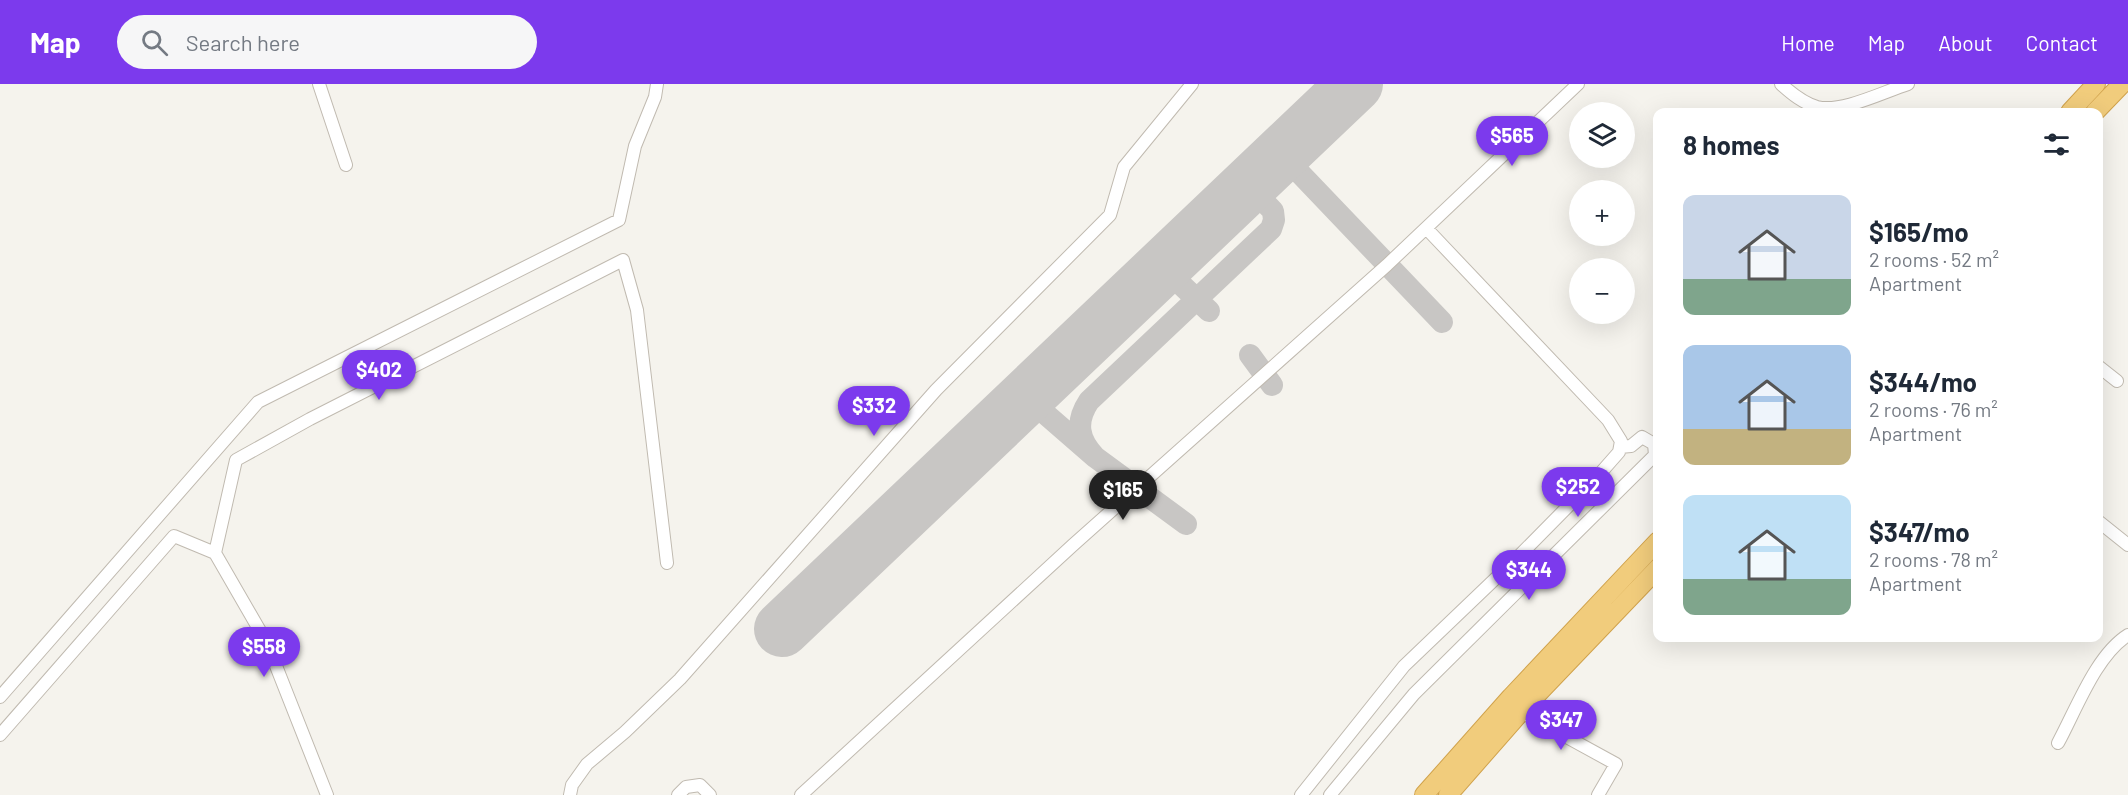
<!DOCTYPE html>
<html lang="en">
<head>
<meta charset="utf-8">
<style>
  :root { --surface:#fff; --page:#f6f6f7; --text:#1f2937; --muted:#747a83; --accent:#7c3aed }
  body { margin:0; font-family:Barlow,sans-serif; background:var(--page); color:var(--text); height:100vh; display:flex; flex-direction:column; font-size:22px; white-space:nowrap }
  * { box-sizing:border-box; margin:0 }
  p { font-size:20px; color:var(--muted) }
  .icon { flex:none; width:33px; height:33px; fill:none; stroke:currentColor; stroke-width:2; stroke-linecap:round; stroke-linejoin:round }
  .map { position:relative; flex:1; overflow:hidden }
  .panel { position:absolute; left:1653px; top:24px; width:450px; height:534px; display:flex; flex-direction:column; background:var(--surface); border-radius:12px; box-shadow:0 6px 24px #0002 }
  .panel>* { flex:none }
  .fabs { position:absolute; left:1569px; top:18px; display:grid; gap:12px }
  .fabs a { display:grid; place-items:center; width:66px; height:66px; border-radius:50%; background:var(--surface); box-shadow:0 6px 24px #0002; font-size:30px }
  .price { position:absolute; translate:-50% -51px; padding:0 14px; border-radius:21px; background:var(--accent); color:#fff; font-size:20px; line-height:39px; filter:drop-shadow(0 2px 3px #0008) }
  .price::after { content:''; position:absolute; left:50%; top:36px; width:18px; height:14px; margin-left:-9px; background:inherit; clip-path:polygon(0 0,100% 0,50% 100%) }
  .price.current { background:#222; color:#fff }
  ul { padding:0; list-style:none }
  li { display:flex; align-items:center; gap:18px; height:150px; padding:0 30px }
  li span { display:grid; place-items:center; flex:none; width:168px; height:120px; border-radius:12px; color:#555 }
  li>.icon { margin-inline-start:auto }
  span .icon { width:72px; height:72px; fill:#fffc; stroke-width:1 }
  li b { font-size:26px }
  h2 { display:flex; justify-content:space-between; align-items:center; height:72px; padding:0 30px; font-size:26px }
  header { display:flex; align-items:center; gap:36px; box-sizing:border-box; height:84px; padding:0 30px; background:var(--accent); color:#fff }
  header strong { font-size:28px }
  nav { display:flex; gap:33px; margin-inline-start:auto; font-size:21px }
  .search { width:420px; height:54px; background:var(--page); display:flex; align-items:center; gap:15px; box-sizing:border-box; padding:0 21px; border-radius:33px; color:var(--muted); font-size:22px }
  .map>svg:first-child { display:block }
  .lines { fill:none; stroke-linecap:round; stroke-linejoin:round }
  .taxiway { stroke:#c8c6c4; stroke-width:22 }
  .runway { stroke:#c8c6c4; stroke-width:56 }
  .minor-casing { stroke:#c0bab0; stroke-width:14 }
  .highway-casing { stroke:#d0a24c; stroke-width:20 }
  .minor { stroke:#fff; stroke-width:12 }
  .highway { stroke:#f1cc7c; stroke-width:18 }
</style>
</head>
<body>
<header>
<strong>Map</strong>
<div class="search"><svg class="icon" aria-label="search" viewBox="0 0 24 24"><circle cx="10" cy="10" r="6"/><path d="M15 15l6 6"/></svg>Search here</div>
<nav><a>Home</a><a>Map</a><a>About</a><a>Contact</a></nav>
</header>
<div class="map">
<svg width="2128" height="711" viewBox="0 0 2128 711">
  <rect width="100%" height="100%" fill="#f5f3ed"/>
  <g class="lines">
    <path class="taxiway" d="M1297 55 1289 70 1293 82 1442 238
      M1266 83C1277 77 1282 74 1293 82
      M1171 174 1170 190 1209 227
      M1148 197 1158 190H1170
      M1250 271 1272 301
      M1033 306 1032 315 1034 320 1095 373 1186 440
      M1012 325 1026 320 1036 323
      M1095 373C1078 355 1075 338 1089 317L1271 145 1274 136 1273 127 1249 102"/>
    <path class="runway" d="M782 545 1355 0"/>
    <g class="minor-casing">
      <path id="minor" d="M319 0 346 81
        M1781 0C1792 10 1803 19 1817 23 1842 29 1883 8 1908 0
        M2098 282 2117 297
        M2098 437 2128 461
        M215 469 267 559 327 711
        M0 613 258 318 619 136 635 62 655 13 657 0
        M1521 628 1616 680 1598 711
        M0 651 174 452 215 469 236 376 310 335 623 176 637 226 667 479
        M2058 659C2076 626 2096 571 2128 551
        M570 711 572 701 587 680 625 648 680 595 936 306 1110 131 1124 83 1192 0
        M678 711 686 703 700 701 710 711
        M801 711 1073 461 1387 181 1578 0
        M1301 711 1404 582 1518 473 1597 393 1619 368 1621 357 1608 336 1426 144
        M1330 711 1414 610 1655 371 1654 360 1642 353 1631 362 1620 363"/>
    </g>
    <g class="highway-casing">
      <path id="highway" d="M2070 28 2096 0
        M2095 28 2122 0
        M1424 711 1511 613 1658 457
        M1448 711 1526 622 1658 484"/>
    </g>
    <use href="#minor" class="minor"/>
    <use href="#highway" class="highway"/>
  </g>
</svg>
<div class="fabs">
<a><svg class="icon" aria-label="layers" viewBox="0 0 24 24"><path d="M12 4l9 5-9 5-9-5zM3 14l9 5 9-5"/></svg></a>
<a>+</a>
<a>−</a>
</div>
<b class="price" style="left:1512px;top:83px">$565</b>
<b class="price" style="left:379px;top:317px">$402</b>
<b class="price" style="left:874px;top:353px">$332</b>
<b class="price" style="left:1578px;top:434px">$252</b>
<b class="price current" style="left:1123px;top:437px">$165</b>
<b class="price" style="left:1529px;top:517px">$344</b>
<b class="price" style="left:264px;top:594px">$558</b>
<b class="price" style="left:1561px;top:667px">$347</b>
<section class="panel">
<h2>8 homes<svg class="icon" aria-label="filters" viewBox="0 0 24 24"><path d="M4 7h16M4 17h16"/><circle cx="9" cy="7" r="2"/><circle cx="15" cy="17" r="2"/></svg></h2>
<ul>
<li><span style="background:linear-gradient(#c9d6e8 70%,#7fa58c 0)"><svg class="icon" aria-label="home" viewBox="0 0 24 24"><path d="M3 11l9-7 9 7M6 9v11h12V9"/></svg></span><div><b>$165/mo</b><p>2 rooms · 52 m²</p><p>Apartment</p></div></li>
<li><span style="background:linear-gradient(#a9c7e8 70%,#c2b280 0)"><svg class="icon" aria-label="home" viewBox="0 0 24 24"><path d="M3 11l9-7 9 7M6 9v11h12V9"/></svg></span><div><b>$344/mo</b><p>2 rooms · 76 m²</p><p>Apartment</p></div></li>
<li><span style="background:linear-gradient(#bfe0f5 70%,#7fa58c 0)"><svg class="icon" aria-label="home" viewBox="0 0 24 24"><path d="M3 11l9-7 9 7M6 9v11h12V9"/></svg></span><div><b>$347/mo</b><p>2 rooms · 78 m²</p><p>Apartment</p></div></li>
</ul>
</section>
</div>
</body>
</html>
